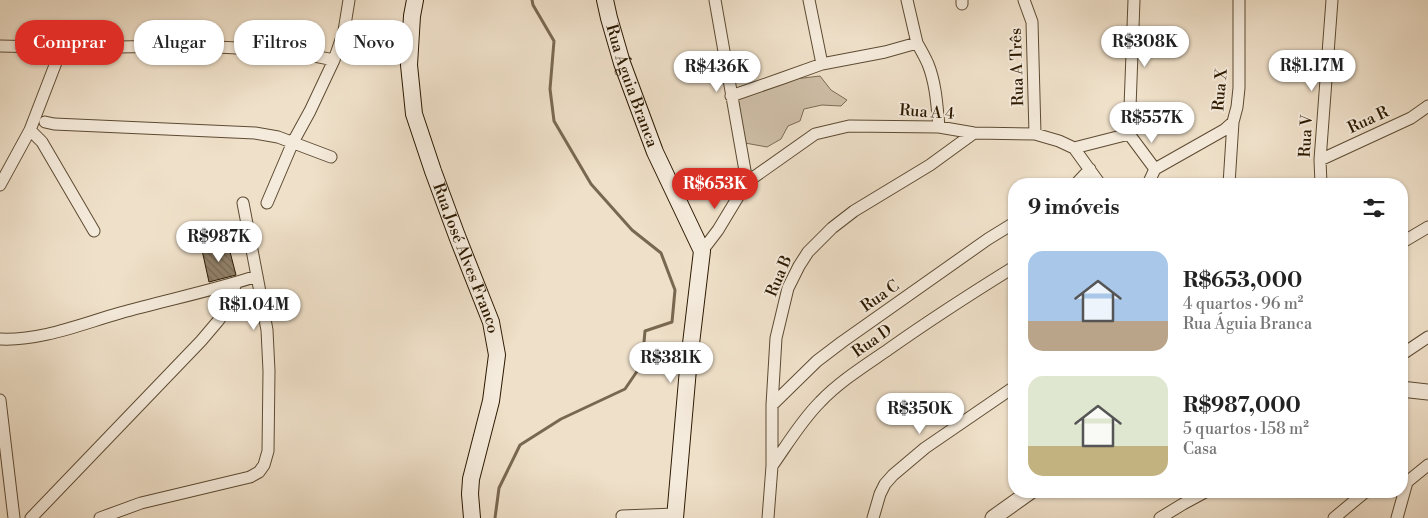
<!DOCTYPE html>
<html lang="pt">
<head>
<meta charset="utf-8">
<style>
  :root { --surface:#fff; --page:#f6f6f6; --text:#222; --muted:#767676; --accent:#d93025 }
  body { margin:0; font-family:"Libre Bodoni",serif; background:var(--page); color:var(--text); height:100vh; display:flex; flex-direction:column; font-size:19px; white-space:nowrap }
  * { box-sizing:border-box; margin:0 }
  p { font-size:16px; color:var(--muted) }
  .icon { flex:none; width:28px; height:28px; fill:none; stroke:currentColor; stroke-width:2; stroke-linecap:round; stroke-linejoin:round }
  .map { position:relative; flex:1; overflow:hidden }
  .details { position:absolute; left:1008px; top:178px; width:400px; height:320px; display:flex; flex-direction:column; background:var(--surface); border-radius:20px; box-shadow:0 1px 4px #0004 }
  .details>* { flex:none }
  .hud { position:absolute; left:15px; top:20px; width:475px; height:45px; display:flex; gap:10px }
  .price { position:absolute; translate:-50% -42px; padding:0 11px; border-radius:18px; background:#fff; color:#222; font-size:16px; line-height:32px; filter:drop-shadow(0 1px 2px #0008) }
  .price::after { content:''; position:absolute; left:50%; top:30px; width:15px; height:11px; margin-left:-8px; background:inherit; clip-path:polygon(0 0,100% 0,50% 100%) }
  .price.active { background:var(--accent); color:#fff }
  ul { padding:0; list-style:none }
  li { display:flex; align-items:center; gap:15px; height:125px; padding:0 20px }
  li span { display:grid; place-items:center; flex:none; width:140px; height:100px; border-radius:15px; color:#555 }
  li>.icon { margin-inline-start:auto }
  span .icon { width:60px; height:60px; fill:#fffc; stroke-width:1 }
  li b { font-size:21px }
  h2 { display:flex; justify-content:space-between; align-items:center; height:60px; padding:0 20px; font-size:21px }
  .tag { padding:0 18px; border-radius:20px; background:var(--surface); box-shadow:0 1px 4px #0004; font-size:18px; line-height:45px }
  .tag.active { background:var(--accent); color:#fff }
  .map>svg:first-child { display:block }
  .pitch { fill:#cebea7; stroke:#7d6c54 }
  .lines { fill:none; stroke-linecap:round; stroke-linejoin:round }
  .stream { stroke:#796850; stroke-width:3 }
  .building { fill:url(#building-back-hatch); stroke:#2c1900 }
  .minor-casing { stroke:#5d4b32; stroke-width:13 }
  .tertiary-casing { stroke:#5d4b32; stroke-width:17 }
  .secondary-casing { stroke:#2c1900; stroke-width:18 }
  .minor { stroke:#f5ebdc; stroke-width:11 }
  .tertiary { stroke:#f5ebdc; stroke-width:15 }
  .secondary { stroke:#f5ebdc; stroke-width:16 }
  .labels { text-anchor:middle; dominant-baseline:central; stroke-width:4; stroke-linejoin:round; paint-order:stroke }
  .street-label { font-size:16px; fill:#2c1900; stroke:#f5ebdc }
</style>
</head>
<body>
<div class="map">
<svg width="1428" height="518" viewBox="0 0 1428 518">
  <defs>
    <pattern id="building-back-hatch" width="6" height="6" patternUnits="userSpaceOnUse" patternTransform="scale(1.25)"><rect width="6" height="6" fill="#918069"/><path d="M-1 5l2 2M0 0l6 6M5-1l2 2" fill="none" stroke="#776854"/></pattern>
  </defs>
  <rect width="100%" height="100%" fill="#efe0c9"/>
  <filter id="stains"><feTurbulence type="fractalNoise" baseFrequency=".004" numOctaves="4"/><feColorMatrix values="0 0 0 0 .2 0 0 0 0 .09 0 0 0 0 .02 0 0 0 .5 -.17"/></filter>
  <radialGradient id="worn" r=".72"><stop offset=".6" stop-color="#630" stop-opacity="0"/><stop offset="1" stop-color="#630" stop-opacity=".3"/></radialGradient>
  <path class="pitch" d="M820 76 831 90 847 100 841 106 822 105 804 109 800 121 788 126 781 139 767 147 745 143 738 98 795 79Z"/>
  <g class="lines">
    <path class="stream" d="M495 518 499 488 520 445 561 419 625 389 642 364 645 331 672 322 675 290 661 253 632 230 591 184 554 121 550 89 554 41 533 5 532 0"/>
  </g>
  <path class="building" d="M228 244 236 275 209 282 202 250Z"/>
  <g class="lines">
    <g class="minor-casing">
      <path id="minor" d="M715 0 747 182
        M907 0 917 43
        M962 0V4
        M1024 0 1032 22 1035 134
        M0 46C39 47 79 47 118 47 191 46 263 45 334 60
        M822 64 885 52 917 43C921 50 925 57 928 64 936 84 937 106 939 127
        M731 96 783 78 822 64 809 0
        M45 122 54 124 255 133 278 137 331 157
        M30 130 42 142 94 231
        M1129 134 1134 0
        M1129 134 1155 169
        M1074 148 1129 134
        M1320 160 1411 118 1428 106
        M1076 184 1090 169
        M1148 184 1155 169 1224 130 1233 122
        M1229 184 1233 122 1237 107 1239 88V0
        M1321 184 1320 160 1332 0
        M0 185 30 130 62 47
        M243 203 257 276
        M267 203 293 142 310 111 334 60 344 31 349 0
        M1401 243 1428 227
        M702 251 718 230 747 182 815 134 849 126 939 127 974 133 1035 134 1059 141 1074 148 1100 184
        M0 339C41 341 81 324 120 313 166 300 212 291 257 276L267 330 269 371 268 451 264 465 259 472 250 477 141 503 100 518
        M1401 355 1428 337
        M0 400 14 518
        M772 405 817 361 842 342 988 239 1014 223
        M772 466C787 445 801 421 820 402 840 381 866 365 889 349 930 320 972 293 1014 267
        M622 516 675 514
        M31 518 201 341 218 321 227 308 236 283
        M768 518 772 466V405L776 338 788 288 799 266 808 252 832 228 854 211 930 165 974 133
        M873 518 880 494 885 484 893 475 925 448 1014 387
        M1160 518 1183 504 1207 491
        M1334 518 1364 493 1369 491
        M1397 518 1407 482 1428 465"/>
    </g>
    <g class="tertiary-casing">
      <path id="tertiary" d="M1401 389 1428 392
        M993 518 1031 491"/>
    </g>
    <g class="secondary-casing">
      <g id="secondary">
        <path id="s1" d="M415 0 412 16 409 65 414 114 433 171 457 236 491 322 497 355 491 401 471 479 470 494 472 518"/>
        <path id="s2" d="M605 0 609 18 622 63 655 152 702 251 688 369 675 518"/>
      </g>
    </g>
    <use href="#minor" class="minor"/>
    <use href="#tertiary" class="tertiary"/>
    <use href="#secondary" class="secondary"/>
  </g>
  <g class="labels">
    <g class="street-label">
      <text transform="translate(1017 67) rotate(-92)">Rua A Três</text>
      <text stroke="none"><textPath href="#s2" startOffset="90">Rua Águia Branca</textPath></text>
      <text transform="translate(1220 90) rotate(-85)">Rua X</text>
      <text transform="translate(927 112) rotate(4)">Rua A 4</text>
      <text transform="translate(1368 120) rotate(-25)">Rua R</text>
      <text transform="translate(1306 136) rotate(-87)">Rua V</text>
      <text stroke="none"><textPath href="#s1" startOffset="268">Rua José Alves Franco</textPath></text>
      <text transform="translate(779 276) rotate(-67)">Rua B</text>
      <text transform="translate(880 296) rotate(-35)">Rua C</text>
      <text transform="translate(872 341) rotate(-35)">Rua D</text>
    </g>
  </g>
  <rect width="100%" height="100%" filter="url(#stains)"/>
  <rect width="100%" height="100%" fill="url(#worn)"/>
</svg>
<b class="price" style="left:1145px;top:68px">R$308K</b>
<b class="price" style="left:1312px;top:92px">R$1.17M</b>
<b class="price" style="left:717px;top:93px">R$436K</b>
<b class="price" style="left:1152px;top:144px">R$557K</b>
<b class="price active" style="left:715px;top:210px">R$653K</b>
<b class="price" style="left:219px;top:263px">R$987K</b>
<b class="price" style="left:254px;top:331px">R$1.04M</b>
<b class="price" style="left:671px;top:384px">R$381K</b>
<b class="price" style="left:920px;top:435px">R$350K</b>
<div class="hud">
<a class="tag active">Comprar</a>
<a class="tag">Alugar</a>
<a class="tag">Filtros</a>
<a class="tag">Novo</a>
</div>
<section class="details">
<h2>9 imóveis<svg class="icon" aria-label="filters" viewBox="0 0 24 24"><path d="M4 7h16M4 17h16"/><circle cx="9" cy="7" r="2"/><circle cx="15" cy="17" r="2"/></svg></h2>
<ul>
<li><span style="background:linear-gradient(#a9c7e8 70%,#b9a48a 0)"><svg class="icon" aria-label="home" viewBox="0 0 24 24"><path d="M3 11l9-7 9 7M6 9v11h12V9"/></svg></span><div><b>R$653,000</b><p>4 quartos · 96 m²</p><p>Rua Águia Branca</p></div></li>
<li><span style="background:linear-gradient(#dfe7d0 70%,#c2b280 0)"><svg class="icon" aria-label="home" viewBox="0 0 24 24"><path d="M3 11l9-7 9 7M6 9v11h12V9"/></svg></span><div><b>R$987,000</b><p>5 quartos · 158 m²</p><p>Casa</p></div></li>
</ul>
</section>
</div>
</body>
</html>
